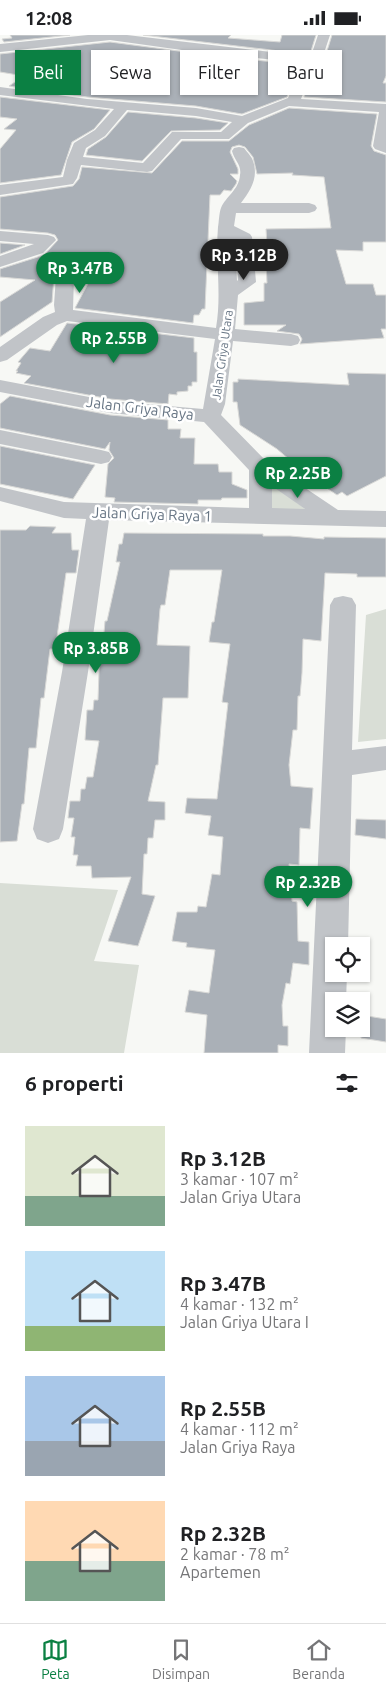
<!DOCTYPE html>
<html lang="id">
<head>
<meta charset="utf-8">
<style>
  :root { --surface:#fff; --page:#f6f6f6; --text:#202124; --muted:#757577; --line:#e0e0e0; --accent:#0b8043 }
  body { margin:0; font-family:Ubuntu,sans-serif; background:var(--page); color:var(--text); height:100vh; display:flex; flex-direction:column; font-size:19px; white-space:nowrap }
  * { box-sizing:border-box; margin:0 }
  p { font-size:16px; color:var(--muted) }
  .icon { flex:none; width:28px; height:28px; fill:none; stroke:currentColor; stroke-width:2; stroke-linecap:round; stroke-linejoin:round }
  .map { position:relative; height:1018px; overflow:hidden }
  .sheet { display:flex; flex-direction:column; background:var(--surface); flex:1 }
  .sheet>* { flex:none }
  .guide { position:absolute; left:15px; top:15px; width:356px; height:45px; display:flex; gap:10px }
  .fabs { position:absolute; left:325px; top:902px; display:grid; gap:10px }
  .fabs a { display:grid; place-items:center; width:45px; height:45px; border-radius:0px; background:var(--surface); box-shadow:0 1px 4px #0004; font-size:25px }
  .price { position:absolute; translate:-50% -42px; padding:0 11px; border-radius:18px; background:var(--accent); color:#fff; font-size:16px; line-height:32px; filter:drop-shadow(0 1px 2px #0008) }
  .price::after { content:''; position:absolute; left:50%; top:30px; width:15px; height:11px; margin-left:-8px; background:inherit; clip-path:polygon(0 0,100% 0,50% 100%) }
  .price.selected { background:#222; color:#fff }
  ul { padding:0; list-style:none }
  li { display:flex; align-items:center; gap:15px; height:125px; padding:0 25px }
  li span { display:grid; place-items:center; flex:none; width:140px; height:100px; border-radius:0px; color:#555 }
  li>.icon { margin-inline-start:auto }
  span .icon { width:60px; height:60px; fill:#fffc; stroke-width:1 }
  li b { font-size:21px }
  h2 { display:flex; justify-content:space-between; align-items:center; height:60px; padding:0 25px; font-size:21px }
  .tag { padding:0 18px; border-radius:0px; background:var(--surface); box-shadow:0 1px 4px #0004; font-size:18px; line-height:45px }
  .tag.selected { background:var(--accent); color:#fff }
  .status { display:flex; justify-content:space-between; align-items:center; height:35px; padding:0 25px; background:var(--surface); direction:ltr }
  .status svg { height:14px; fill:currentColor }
  .dock { display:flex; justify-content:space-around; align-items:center; height:70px; border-top:1px solid var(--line); background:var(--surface); font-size:14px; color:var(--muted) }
  .dock a { display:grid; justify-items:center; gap:2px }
  .dock .selected { color:var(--accent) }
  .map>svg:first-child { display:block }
  .green { fill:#d9ded6 }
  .building { fill:#aab0b7; stroke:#d9d9d7 }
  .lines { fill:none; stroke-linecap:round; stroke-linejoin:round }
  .minor { fill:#c1c4c8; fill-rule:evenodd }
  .labels { text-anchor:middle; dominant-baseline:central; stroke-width:5; stroke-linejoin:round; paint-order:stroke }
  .far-street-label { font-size:12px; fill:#687685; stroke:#fff }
  .street-label { font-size:15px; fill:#687685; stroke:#fff }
</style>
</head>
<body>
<div class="status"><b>12:08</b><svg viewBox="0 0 49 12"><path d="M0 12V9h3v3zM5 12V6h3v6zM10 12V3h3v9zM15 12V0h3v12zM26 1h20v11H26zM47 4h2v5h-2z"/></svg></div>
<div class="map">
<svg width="386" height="1018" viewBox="0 0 386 1018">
  <rect width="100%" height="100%" fill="#f7f8f5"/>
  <path class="green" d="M267 446 308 476 268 475Z
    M386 574V704L358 707 366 580Z
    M0 848 118 855 94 926 139 930 124 1018H0Z"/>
  <path class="building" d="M10 0H70L4 7 2 4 12 3Z
    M143 0H231L228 3 280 7 282 0H316L311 16 318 21 327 16 332 0H386V41L383 48H386V67L304 62 318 26 314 20Z
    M110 7 186 17 185 23 192 27 198 25 202 19 300 30 287 62 242 79 196 71 87 62 9 51 24 41 0 37V19Z
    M0 62 110 75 94 94 72 107 61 140 0 148V114L16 95 4 94 17 84 0 82Z
    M289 73 377 79 371 111 374 116 386 120V207H363V216L336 215 346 249H373L376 260H386V294H381L384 303 300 309 302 304 299 299 277 296 286 290H244V268L264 266V248H267L266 227H268L266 194 331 193 324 142 292 140 293 138 257 139 253 122 245 112 239 110 232 112 230 117 238 134V139H230L237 146 236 149 231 156 224 155 220 160H210L205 274H202L199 280H194L193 288 75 273 98 230 76 248V241L72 236 65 234 58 236 54 241 52 267 0 302V267L35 245 0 242V234L44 220 58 205 55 200 48 198 0 194V162L73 151 79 144 82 132 152 138 182 106H229L249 90Z
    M128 77 196 83 228 88 220 95 171 96 142 126 86 120 88 114 106 102Z
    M0 208 25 210 0 219Z
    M67 288 194 303V317H197V347H192V351H188V356L177 357V360L169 359 168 369 110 364 24 348 31 341 16 338 18 336H16L21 328 18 327 30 313 50 316Z
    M347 338 386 339V441L347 461 342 457 337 460 309 441 277 414 240 390 237 367H233V347H238V344L349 350Z
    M10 361 110 380 168 385V394H181L180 403H195L194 429H218L219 437H232V449L247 455V463H222L221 465H198V469L114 467 115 463 105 462 108 429 114 423 109 415 110 407 105 414 0 393V369Z
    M0 411 95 430 73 464 0 449Z
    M30 491 56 492 52 498H71L72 515H79L76 538H66L56 609 54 614H50L44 663H41L36 713H29L24 769H22L17 806 0 807V495H26Z
    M124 498 263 499V501H290L324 504V502L386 503V542H357V539L325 538 321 606 303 604 302 638 300 661H298L297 695H293L289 730 291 751 313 753 310 794 300 793 299 830 289 829 292 866 297 867 298 906 309 907V930L293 928 290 949 286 948 282 970 283 991H288V1011L278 1010V1018H204L207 980 185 977 189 955 209 958 215 915 186 912 187 908 172 906 177 877H197L198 871 206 872 212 839 220 840 223 802 208 800 211 781 185 778 187 763 217 764 228 668 222 667 230 609 209 607 212 587H214L222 535H170L165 570H161L160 574 157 610 190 611 188 663H163L158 730H156L148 766 165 767V785H155L153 803H148L147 819H144L142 859 155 861 138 911 108 906 131 842 92 843 91 831H76L78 820H73L75 802H71L74 783H68L70 766H80L81 754H85L87 742H93L99 706 85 705 87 675H93L94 665H98L100 609 103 610 105 586H107L120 527H116L119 509H122Z
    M356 784 386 785V804L355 800Z
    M361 980 386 984V1007L361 1003Z"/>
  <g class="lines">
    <path class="minor" d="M88 0H127L314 22 316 25 301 64 386 69V118L375 114 373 111 379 77 289 71 248 88 229 104H181L152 136 147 137 81 130 77 143 73 149 0 160V150L63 142 67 125 74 108 95 95 114 74 0 60V52L87 64 196 73 242 81 288 63 303 28 201 17 196 24 192 25 186 21 189 16 110 5 0 17V9ZM127 75 196 81 232 87 221 97H172L143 128 83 122 86 113 105 101Z
      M318 0H330L325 15 319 19 313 15Z
      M239 112 244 113C247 117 252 122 253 126 259 143 250 156 241 168H309L315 170 317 173 315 176 309 178H236L234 191 250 199 252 202 256 247 238 260 235 294 291 299 298 301 300 305 298 309 291 311 233 306 225 369 221 380 268 428 338 475 386 476V492L109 485 88 637 63 794 59 804 48 808 37 804 33 794 62 637 86 484 64 483 0 466V452L64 467 249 473V435L204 387 110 378 0 357V345L110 366 203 374 215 304 67 286 57 290 7 325 0 327V312L43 282 55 277 54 270 56 241 59 237 65 236 71 237 74 241 73 275 216 293C222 258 215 226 218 192 219 187 219 178 221 173 226 161 239 155 240 140 242 130 234 125 232 116L234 113ZM235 204 238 245 237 246ZM272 451 305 474 272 473Z
      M0 196 48 200 54 202 56 205 43 218 0 232V221L34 209 0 206Z
      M0 395 101 415 109 417 112 422 109 427 101 429 0 409Z
      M343 561 352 563 356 570 352 715 386 711V735L352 740 348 911H334V939H347L346 966H334V994H346L345 1018H309L330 570 334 563Z"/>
  </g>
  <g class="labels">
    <g class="far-street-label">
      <text transform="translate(222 320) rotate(-82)">Jalan Griya Utara</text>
    </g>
    <g class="street-label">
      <text transform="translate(140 373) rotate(7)">Jalan Griya Raya</text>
      <text transform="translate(152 479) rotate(2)">Jalan Griya Raya 1</text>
    </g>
  </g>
</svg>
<div class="fabs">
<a><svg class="icon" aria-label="locate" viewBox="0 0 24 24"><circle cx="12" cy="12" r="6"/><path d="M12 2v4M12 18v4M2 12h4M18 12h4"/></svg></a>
<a><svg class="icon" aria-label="layers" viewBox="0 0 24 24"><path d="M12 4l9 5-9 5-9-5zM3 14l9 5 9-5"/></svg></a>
</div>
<b class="price selected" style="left:244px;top:246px">Rp 3.12B</b>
<b class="price" style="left:80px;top:259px">Rp 3.47B</b>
<b class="price" style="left:114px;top:329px">Rp 2.55B</b>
<b class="price" style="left:298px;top:464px">Rp 2.25B</b>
<b class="price" style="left:96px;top:639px">Rp 3.85B</b>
<b class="price" style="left:308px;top:873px">Rp 2.32B</b>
<div class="guide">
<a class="tag selected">Beli</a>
<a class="tag">Sewa</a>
<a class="tag">Filter</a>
<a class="tag">Baru</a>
</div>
</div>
<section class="sheet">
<h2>6 properti<svg class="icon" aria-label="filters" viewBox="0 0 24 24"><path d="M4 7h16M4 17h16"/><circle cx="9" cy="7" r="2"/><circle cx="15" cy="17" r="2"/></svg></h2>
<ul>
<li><span style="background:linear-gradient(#dfe7d0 70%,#7fa58c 0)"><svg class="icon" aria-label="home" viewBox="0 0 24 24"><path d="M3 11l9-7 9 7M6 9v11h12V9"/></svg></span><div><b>Rp 3.12B</b><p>3 kamar · 107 m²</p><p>Jalan Griya Utara</p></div></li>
<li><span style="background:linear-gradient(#bfe0f5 75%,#8fb573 0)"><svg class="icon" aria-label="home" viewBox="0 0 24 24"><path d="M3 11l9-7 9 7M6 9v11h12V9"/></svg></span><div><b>Rp 3.47B</b><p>4 kamar · 132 m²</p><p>Jalan Griya Utara I</p></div></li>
<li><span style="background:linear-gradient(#a9c7e8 65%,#9aa5b1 0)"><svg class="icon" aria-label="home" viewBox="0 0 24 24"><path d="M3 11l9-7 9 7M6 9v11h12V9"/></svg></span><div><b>Rp 2.55B</b><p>4 kamar · 112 m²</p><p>Jalan Griya Raya</p></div></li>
<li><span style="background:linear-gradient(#ffd9b3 60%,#7fa58c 0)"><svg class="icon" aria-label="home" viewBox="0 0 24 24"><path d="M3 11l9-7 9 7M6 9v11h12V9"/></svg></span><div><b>Rp 2.32B</b><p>2 kamar · 78 m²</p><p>Apartemen</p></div></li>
</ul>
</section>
<nav class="dock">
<a class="selected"><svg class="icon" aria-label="map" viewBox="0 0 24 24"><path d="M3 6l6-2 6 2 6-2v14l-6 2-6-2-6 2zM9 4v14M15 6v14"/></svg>Peta</a>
<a><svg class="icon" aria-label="saved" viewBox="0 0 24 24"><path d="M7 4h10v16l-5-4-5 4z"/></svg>Disimpan</a>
<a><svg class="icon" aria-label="home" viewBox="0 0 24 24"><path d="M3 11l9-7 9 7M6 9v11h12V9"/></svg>Beranda</a>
</nav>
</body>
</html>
